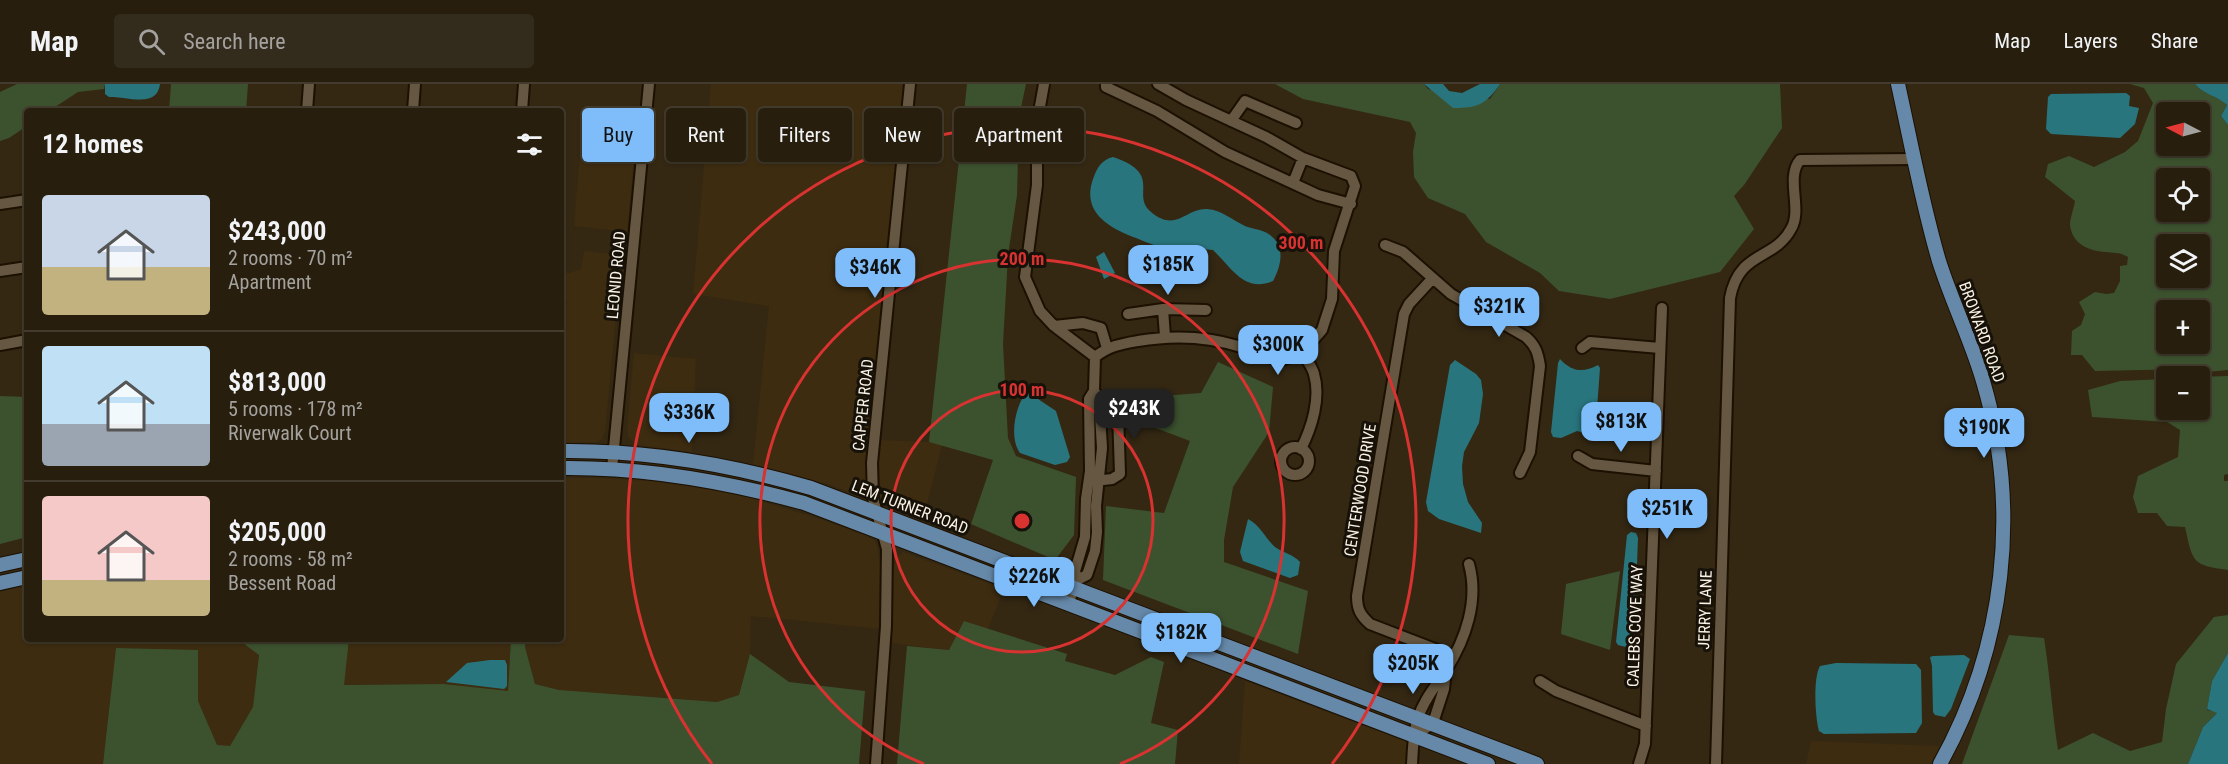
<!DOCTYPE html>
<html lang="en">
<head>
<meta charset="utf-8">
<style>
  :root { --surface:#271e0e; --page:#332b1c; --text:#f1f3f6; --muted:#a4a29e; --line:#433c2e; --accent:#7ebdf9 }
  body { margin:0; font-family:"Roboto Condensed",sans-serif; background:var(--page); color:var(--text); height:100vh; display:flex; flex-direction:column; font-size:22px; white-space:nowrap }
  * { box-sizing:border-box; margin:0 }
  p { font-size:20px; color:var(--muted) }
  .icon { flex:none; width:33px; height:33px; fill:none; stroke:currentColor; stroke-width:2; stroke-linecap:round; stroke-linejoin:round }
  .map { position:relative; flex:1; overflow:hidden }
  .panel { position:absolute; left:24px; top:24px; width:540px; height:534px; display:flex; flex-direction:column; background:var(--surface); border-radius:6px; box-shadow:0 2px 4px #0004,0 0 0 2px var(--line) }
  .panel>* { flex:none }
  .guide { position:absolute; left:582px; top:24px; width:570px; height:54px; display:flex; gap:12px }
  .needle { width:39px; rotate:276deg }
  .buttons { position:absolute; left:2156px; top:18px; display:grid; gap:12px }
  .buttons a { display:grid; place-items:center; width:54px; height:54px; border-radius:6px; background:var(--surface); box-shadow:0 2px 4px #0004,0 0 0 2px var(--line); font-size:30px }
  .price { position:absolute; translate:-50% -51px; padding:0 14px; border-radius:12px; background:var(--accent); color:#111; font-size:20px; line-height:39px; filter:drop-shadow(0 2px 3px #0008) }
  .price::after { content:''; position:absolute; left:50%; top:36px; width:18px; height:14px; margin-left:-9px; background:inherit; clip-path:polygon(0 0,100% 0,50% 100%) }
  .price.on { background:#222; color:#fff }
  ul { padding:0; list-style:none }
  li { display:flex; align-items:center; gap:18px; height:150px; padding:0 18px }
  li+li { border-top:2px solid var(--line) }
  li span { display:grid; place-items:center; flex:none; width:168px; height:120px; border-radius:6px; color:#555 }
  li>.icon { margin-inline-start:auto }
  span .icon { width:72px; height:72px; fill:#fffc; stroke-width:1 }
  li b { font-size:26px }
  h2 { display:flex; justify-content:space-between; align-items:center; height:72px; padding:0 18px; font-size:26px }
  .chip { padding:0 21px; border-radius:6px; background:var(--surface); box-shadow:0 2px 4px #0004,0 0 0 2px var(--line); font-size:21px; line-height:54px }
  .chip.on { background:var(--accent); color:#111 }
  header { display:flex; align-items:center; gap:36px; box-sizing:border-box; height:84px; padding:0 30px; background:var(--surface); border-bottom:2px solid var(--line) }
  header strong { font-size:28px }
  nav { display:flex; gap:33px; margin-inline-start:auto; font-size:21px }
  .search { width:420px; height:54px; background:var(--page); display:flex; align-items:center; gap:15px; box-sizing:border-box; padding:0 21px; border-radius:6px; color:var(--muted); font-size:22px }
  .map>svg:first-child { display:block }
  .built { fill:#3d2c10 }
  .green { fill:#3c522f; fill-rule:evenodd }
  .water { fill:#29757e }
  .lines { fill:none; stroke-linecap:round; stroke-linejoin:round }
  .minor-casing { stroke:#1c1000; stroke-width:14 }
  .major-casing { stroke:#1c1000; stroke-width:16 }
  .minor { stroke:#655741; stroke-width:10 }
  .major { stroke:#6689a9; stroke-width:14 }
  .ring { fill:none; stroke:#d83231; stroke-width:3 }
  .labels { text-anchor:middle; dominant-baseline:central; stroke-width:6; stroke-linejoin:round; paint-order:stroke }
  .street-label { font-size:16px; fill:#faf2e5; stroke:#171209 }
  .centre { fill:#d83231; stroke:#171209; stroke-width:3 }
  .ring-label { font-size:18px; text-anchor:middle; font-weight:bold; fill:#d83231; stroke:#171209; stroke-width:6; stroke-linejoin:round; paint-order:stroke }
</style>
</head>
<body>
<header>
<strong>Map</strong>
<div class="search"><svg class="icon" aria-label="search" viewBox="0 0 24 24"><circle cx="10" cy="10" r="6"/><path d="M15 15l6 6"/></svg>Search here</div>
<nav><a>Map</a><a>Layers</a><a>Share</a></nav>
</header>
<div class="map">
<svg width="2228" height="680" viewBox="0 0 2228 680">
  <rect width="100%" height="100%" fill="#342813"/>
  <path class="built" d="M711 0H914L879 356 929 358 942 361 923 436 828 400 753 380 769 222 693 210Z
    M580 69 634 74 627 148 574 142Z
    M584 167 624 171 618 213 605 347 602 355 597 358 561 359V262L567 216 561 215V189H569L581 185Z
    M634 269 696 275 692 368 638 361 629 354 627 344Z
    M561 394H594L650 397 712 406 747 413 817 434 869 453 874 456 877 462 880 480 881 545 751 532 750 570 739 611 717 618 559 606 535 600 525 563 526 555H561Z
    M903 468 1004 505 988 545 964 537 949 566 890 559 893 484 897 473Z
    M27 502V555H244V559L259 570 253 623 230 662H217L198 617V566L116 564 103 680H0V508Z
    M349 555H511L508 608 444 600 343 601Z
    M1245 597 1409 659 1407 680H1239Z
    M1811 657 1940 662 1930 680H1806Z"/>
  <path class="green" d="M17 0H105L104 5 78 8 49 27H27V42L9 54 0 57V8Z
    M171 0H248L246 27H169Z
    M967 0H1026L1019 33 1017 111 1008 171 1003 260 1008 354 1016 372 1076 393 1074 451 1055 476 971 440 993 376 929 358Z
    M1275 0H1424L1428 5 1490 15 1500 0H1780L1782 44 1744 101 1734 112 1754 145 1720 188 1610 215 1559 207 1540 189 1486 158 1465 130 1428 114 1414 93 1413 68 1416 49 1410 38 1303 15Z
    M2130 0H2195C2204 11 2217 11 2227 21L2221 32 2228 41V286L2195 289 2189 285 2095 287 2082 271H2071L2072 247 2081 241 2085 230 2079 218 2095 208 2106 210 2114 209 2120 197V182L2127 181 2128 173C2119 168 2115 169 2105 168 2089 167 2072 160 2070 141 2070 134 2074 124 2075 117L2045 93 2048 80 2069 72 2094 83 2125 68 2138 57 2153 19 2144 4ZM2166 28H2199V62H2166ZM2166 94H2199V128H2166ZM2166 160H2199V194H2166ZM2166 226H2199V260H2166Z
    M1218 278 1273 303 1269 348 1233 403 1224 456V478L1308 507 1298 570 1103 496 1106 422 1164 429 1190 357 1145 340 1149 313 1201 309Z
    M2228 292V390L2224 391V397H2228V486C2192 481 2193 479 2185 443L2167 442 2157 429H2138L2133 413 2138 392 2178 373 2180 346 2167 338 2092 333 2088 306 2120 297 2166 295V326H2199V293Z
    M0 312 27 313V453L0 460Z
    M1620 487 1610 566 1561 550 1566 500Z
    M2228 531V569L2212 597 2207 626 2218 628 2203 643 2188 680H1962L2009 551 2044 554C2050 591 2052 629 2058 666L2093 649 2130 667 2162 658 2166 625 2176 580 2214 533Z
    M964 537 1067 570 1065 577 1115 591 1151 573 1164 578 1151 639 1178 646 1175 680H897L907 562 949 566Z
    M244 555H349L344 601 444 600 508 607 511 555H526L525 563 535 600 559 606 717 618 739 611 750 570 789 598 865 607 859 680H103L116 564 198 566V617L217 661 230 662 253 623 259 571 243 559Z"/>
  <path class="water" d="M105 0H160C157 25 126 12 109 13L105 10Z
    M1424 0H1443L1449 7 1462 9 1480 0H1500C1486 21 1477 24 1453 24Z
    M2195 0H2228V41L2221 32 2227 21C2216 11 2204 11 2195 0Z
    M2126 9 2130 12 2129 22 2139 24 2135 40 2120 54 2051 50 2046 45 2048 13 2051 10Z
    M1113 73C1164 90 1130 111 1151 128 1176 149 1186 124 1207 125 1222 126 1232 136 1245 142 1252 145 1260 145 1267 149 1286 160 1282 180 1273 197 1244 209 1232 184 1213 166 1199 164 1185 166 1171 165 1159 163 1147 159 1136 154 1110 144 1081 129 1093 95 1097 84 1101 76 1113 73Z
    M1104 168 1115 189 1104 195 1096 173Z
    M1560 275C1572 288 1583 289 1598 281L1600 284 1595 352 1577 347 1561 354 1553 353 1551 348 1558 279Z
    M1455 276 1476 290 1481 296 1483 310 1479 339 1464 368 1462 382 1463 400 1468 418 1482 439 1481 449 1439 435 1428 427 1426 418 1450 281Z
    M1029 309 1056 327 1070 373 1067 378 1055 381 1020 369C1009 354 1015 324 1025 310Z
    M1248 435C1261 442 1265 454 1275 463 1283 469 1293 470 1300 478L1298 491 1290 494 1243 477 1240 468Z
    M1631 448 1636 449 1638 454 1634 560 1630 564 1618 561 1616 558 1627 451Z
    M2228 569V680H2188L2203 643 2217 629 2207 625 2212 597Z
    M1964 571 1970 575 1951 625 1945 633 1935 631 1933 628 1932 582 1930 573 1933 572Z
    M490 576H505L507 581V602L504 605 446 598 467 579Z
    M1836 579 1916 580 1921 586 1922 639 1916 649 1824 650 1819 647C1815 633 1813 594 1820 582Z"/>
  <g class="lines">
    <g class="minor-casing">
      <path id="minor" d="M1044 0 1037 39V101L1025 193 1040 227 1054 242 1083 239 1101 244 1107 264
        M1106 0V3L1157 27 1225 68 1318 111 1351 120
        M307 27 309 0
        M413 27 415 0
        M522 27 524 0
        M1231 37 1245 17 1296 39
        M1293 99 1303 74
        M0 120 27 116
        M1385 161 1403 168 1451 210 1526 253C1536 262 1538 269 1540 282L1530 368 1520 389
        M0 187 27 183
        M1432 195 1409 220 1404 230 1357 512C1357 525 1360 531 1370 540L1453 572
        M1163 225 1206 226
        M1128 230 1163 225 1165 252
        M1054 242 1095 273
        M0 261 27 256
        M1582 264 1590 258 1660 264
        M1094 307 1095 273C1109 262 1121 260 1138 257 1190 248 1231 256 1279 277L1302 269 1322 246 1332 215 1334 167 1355 102 1351 92 1303 74 1266 53 1186 16 1158 0
        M1281 377a14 14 0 1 1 28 0a14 14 0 1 1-28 0Z
        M1301 365C1312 343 1321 314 1314 290 1312 282 1306 275 1302 269
        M1578 372 1592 380 1656 387
        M612 385 649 0
        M1095 397 1112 395 1120 390 1118 328 1115 316 1099 314
        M1068 520 1077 496 1075 487 1085 453 1086 415 1090 387 1089 315 1094 307 1099 314 1102 364 1096 422 1097 448 1095 467 1087 491 1077 496
        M1540 597 1556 607 1646 642
        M1414 652 1433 639 1444 605 1446 586
        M876 680 886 542 887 465 873 414 872 379 910 0
        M1412 680C1413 665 1413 648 1418 634 1424 615 1436 602 1446 586 1466 555 1479 516 1469 480
        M1639 680 1645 660 1662 224
        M1716 680 1730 214C1739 166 1774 177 1791 145 1803 125 1785 94 1800 76L1915 75"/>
    </g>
    <g class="major-casing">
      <path id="major" d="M1898 0C1911 59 1922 119 1939 177 1952 218 1971 256 1983 297 2021 425 2005 563 1940 680
        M561 367C646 366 729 380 811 404L1537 680
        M561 384C644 383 724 397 804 419L1488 680
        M0 481 27 475
        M0 499 27 493"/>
    </g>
    <use href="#minor" class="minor"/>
    <use href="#major" class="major"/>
  </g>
  <g class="ring">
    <circle cx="1022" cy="437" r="131"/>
    <path d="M924 680A262 262 0 1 1 1120 680"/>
    <path d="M712 680A394 394 0 1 1 1332 680"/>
  </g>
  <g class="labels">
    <g class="street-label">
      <text transform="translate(616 191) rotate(-85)">LEONID ROAD</text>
      <text transform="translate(1982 248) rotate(70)">BROWARD ROAD</text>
      <text transform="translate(863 321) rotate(-84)">CAPPER ROAD</text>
      <text transform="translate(1360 406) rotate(-81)">CENTERWOOD DRIVE</text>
      <text transform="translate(910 423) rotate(21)">LEM TURNER ROAD</text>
      <text transform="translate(1705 526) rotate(-88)">JERRY LANE</text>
      <text transform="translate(1635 542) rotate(-88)">CALEBS COVE WAY</text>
    </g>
  </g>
  <circle cx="1022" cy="437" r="9" class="centre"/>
  <g class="ring-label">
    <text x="1301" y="165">300 m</text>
    <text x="1022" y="181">200 m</text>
    <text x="1022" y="312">100 m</text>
  </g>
</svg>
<div class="buttons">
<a><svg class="needle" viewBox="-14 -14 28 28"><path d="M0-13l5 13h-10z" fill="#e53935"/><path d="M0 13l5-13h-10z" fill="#a4a29e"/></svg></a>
<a><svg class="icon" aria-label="locate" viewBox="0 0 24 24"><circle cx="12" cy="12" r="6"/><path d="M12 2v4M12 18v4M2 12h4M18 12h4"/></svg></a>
<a><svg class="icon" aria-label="layers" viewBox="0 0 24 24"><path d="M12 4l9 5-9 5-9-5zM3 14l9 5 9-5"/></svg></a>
<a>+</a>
<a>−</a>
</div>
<b class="price" style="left:1168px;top:212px">$185K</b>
<b class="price" style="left:875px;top:215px">$346K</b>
<b class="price" style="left:1499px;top:254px">$321K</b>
<b class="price" style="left:1278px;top:292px">$300K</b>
<b class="price on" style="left:1134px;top:356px">$243K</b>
<b class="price" style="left:689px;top:360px">$336K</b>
<b class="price" style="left:1621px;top:369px">$813K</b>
<b class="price" style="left:1984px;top:375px">$190K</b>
<b class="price" style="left:1667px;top:456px">$251K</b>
<b class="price" style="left:1034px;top:524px">$226K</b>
<b class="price" style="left:1181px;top:580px">$182K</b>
<b class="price" style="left:1413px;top:611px">$205K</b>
<div class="guide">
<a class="chip on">Buy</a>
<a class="chip">Rent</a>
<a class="chip">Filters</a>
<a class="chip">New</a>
<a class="chip">Apartment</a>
</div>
<section class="panel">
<h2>12 homes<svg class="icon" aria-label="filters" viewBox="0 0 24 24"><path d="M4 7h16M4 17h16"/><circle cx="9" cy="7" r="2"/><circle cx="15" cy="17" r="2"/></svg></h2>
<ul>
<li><span style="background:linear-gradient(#c9d6e8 60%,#c2b280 0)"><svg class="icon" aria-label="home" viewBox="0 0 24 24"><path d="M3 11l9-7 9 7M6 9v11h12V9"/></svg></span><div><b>$243,000</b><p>2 rooms · 70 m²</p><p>Apartment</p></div></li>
<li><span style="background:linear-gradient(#bfe0f5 65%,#9aa5b1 0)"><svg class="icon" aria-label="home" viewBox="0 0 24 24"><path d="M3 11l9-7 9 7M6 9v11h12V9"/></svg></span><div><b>$813,000</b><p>5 rooms · 178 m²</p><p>Riverwalk Court</p></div></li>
<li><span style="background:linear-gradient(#f6c9c9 70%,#c2b280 0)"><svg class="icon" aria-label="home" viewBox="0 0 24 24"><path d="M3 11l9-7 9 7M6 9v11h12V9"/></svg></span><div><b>$205,000</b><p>2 rooms · 58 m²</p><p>Bessent Road</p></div></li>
</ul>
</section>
</div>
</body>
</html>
